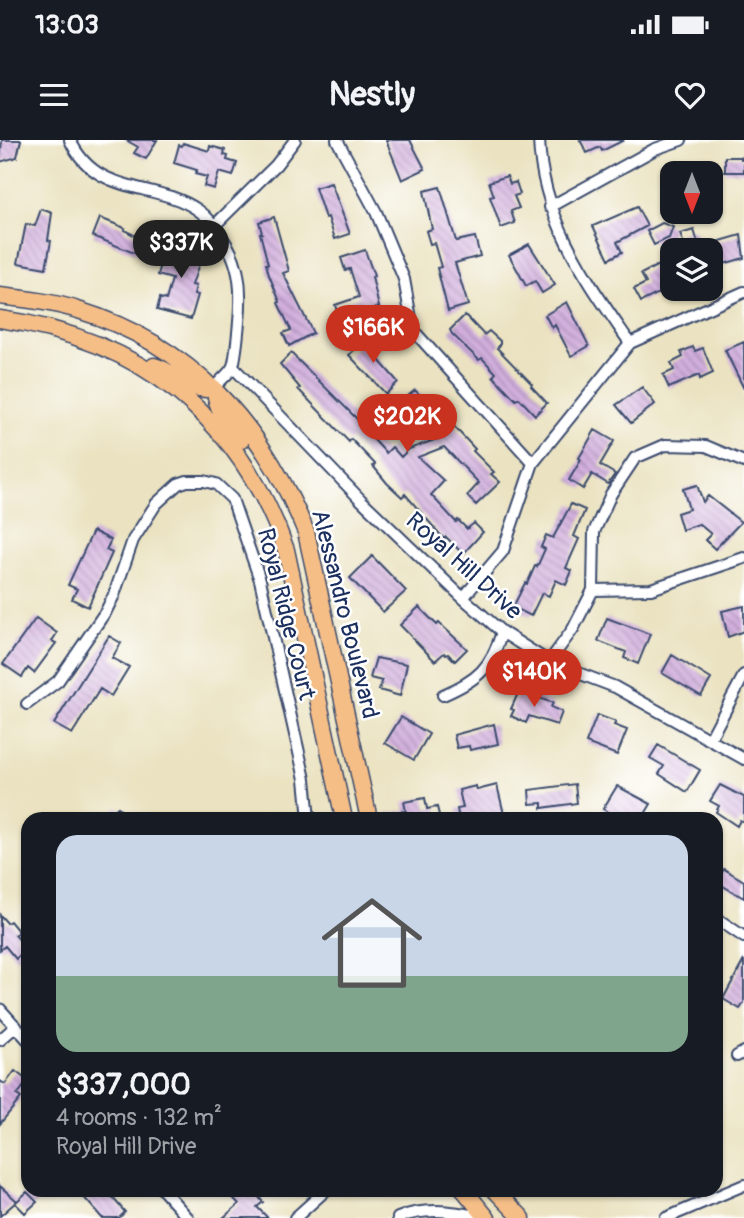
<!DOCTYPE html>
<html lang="en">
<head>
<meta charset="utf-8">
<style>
  :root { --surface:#171b24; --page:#242831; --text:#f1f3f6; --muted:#9ea1a6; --line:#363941; --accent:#c8321e }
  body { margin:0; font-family:Pangolin,sans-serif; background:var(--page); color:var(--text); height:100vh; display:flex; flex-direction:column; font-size:26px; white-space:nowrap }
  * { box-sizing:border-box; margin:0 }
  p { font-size:23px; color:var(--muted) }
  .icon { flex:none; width:38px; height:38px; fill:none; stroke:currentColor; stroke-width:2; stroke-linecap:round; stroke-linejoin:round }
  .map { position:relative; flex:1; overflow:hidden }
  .panel { position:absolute; left:21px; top:672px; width:702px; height:385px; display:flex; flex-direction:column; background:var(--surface); border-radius:21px; box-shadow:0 2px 5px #0004 }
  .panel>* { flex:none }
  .needle { width:46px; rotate:180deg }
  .controls { position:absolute; left:660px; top:21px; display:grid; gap:14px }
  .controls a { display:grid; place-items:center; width:63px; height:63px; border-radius:14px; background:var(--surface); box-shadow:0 2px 5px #0004; font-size:35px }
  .price { position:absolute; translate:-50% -60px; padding:0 16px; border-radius:24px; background:var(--accent); color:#fff; font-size:23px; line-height:46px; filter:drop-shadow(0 2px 4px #0008) }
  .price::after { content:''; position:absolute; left:50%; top:42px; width:21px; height:16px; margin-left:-10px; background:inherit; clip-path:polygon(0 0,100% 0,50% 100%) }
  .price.selected { background:#222; color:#fff }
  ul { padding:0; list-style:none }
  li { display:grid; align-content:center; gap:14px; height:371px; padding:0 35px }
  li+li { border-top:2px solid var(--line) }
  li span { display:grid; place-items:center; height:217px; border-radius:21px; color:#555 }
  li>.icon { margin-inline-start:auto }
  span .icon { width:126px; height:126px; fill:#fffc; stroke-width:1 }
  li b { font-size:30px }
  .status { display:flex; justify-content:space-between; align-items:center; height:49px; padding:0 35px; background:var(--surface); direction:ltr }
  .status svg { height:19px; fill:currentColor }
  header { display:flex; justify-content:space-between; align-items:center; height:91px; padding:0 35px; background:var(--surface); font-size:32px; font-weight:800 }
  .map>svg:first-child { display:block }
  .building { fill:url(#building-back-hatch) }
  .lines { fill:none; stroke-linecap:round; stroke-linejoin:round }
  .minor-casing { stroke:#3a4a6d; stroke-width:14 }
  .primary-casing { stroke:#3a4a6d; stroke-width:19 }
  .minor { stroke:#fff; stroke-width:10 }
  .primary { stroke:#f6be87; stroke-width:16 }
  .labels { text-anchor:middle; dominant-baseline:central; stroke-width:5; stroke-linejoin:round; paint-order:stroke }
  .street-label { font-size:24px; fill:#1b2f5e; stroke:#fff }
</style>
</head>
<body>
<div class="status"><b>13:03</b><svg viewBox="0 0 49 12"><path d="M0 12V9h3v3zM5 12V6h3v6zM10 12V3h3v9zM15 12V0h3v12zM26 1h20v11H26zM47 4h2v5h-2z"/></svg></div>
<header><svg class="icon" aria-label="menu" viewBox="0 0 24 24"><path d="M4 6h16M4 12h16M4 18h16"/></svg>Nestly<svg class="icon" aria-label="heart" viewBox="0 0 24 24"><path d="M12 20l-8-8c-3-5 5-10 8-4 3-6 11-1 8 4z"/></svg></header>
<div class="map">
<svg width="744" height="1078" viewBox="0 0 744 1078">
  <defs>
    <pattern id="building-back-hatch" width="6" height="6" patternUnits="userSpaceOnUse" patternTransform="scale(1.75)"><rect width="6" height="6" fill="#d2afdd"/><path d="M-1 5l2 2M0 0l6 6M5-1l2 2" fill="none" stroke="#aa8fb6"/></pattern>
  </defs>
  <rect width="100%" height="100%" fill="#fff"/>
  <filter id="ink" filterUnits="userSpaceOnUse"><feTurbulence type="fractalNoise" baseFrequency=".0143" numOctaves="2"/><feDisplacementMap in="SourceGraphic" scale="14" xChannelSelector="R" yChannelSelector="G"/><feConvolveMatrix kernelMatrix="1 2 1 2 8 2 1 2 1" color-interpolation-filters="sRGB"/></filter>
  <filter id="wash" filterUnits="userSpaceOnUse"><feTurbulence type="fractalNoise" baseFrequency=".00686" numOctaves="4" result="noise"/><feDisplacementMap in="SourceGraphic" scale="28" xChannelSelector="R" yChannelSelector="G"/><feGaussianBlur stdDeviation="1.57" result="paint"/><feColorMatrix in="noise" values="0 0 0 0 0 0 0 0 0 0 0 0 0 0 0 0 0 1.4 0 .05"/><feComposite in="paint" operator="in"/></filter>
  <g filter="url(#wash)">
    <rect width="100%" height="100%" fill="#eae2c0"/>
    <g id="blocks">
      <path class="building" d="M2 0H21L17 17 0 22Z
        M126 0H157L146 19 134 13 138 7Z
        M386 0H410L425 29 402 40Z
        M580 0H624L602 11 600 7 587 13Z
        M183 3 209 11 210 6 225 10 224 15 228 16 227 20 237 23 233 36 219 32 214 49 204 46 207 37 195 34 197 30 174 23 179 5 182 6Z
        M725 17H741V19H744V32H725Z
        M507 36 510 44 516 42 520 54 514 56 519 68 511 71 515 83 501 88 490 57 494 56 489 42Z
        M331 43 350 94 335 99 328 77 325 78 315 48Z
        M440 47 456 101 475 97 480 116 455 123 468 165 448 171 437 128 441 127 434 103 430 104 426 91 432 89 424 51Z
        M637 67 647 86 617 102 622 112 609 119 593 86Z
        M41 69 52 73 48 100 51 101 46 128 18 123 26 84 35 86Z
        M274 77 289 131 283 133 313 193 289 206 283 193 291 190 278 163 280 162 269 135 266 124H268L260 93H262L259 82Z
        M100 78 125 88 124 90 152 104 146 118 93 96Z
        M662 83 673 87 669 98 654 105 647 91Z
        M694 90 699 106 686 110 680 94Z
        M741 95 744 118 710 128V104Z
        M174 101 204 109 192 145 196 146 194 154 198 155 191 179 157 170 160 158 166 160 172 139 158 135 161 124 167 126Z
        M529 104 555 145 542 153 535 141 526 146 509 115Z
        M365 110 374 136 372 137 379 167 355 175 356 179 341 184 335 165 359 157 350 129 345 130 341 118Z
        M672 118V143L668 145 669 148 641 162 634 149 646 143 641 134Z
        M567 162 589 206 571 216 555 185 552 188 545 175Z
        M465 175 484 195 489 191 500 201V205L497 208 532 244 531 246 547 263 535 275 519 258 516 260 493 236 496 233 482 218 479 220 452 194 450 190Z
        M368 196 377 206 371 211 398 242 386 254 349 215Z
        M744 202V249L725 210Z
        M693 207 695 211 703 208 713 233 700 239 699 235 669 248 663 235 674 230 671 223 683 217 681 212Z
        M291 213 364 286 363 288 386 313 392 307 401 317 409 309 437 299 414 276 402 287 394 278 408 265 403 260 415 250 432 267 434 265 475 309 473 311 494 332 491 334 500 342 476 365 467 356 479 343 444 307 418 317 444 341 431 355 456 382 458 380 467 389 474 383 483 392 463 414 446 397 444 399 405 354 402 357 387 343 373 326 375 324 351 299 349 302 298 249 300 248 280 224Z
        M642 247 655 264 631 283 616 265Z
        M595 290 614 301 600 325 615 334 608 344 592 334 583 349 569 340 581 320 579 318Z
        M697 345 703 362 708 356 741 382 715 409 705 400 711 394 699 384 682 390 677 373 689 369 683 349Z
        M571 364 585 370 574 396 579 399 566 428 572 431 566 445 556 440 549 456 542 453 531 476 513 467 525 443 527 444 535 426 537 427 545 409 541 407 546 395 553 398Z
        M93 391 111 400 106 410 112 413 88 467 72 459 77 449 68 445Z
        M372 416 406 451 383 472 350 438Z
        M744 466V491L728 497 722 471Z
        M419 467 437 485 439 483 467 509 455 521 448 514 446 515 444 513 435 521 400 485Z
        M36 478 57 493 52 501 56 503 34 533 28 528 22 537 3 524Z
        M607 478 650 494 638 524 624 518 626 512 598 501Z
        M109 496 121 503 112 518 129 527 111 556 100 549 72 594 54 584Z
        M672 515 711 539 701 556 662 533Z
        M376 518 407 524 400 556 379 550 382 541 370 538Z
        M519 551 553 563 551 567 562 572 557 585 529 576 526 583 511 576 514 570 511 569Z
        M597 575 616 582 614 585 627 590 617 615 586 603Z
        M401 577 429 594 414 620 385 603Z
        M494 584 498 604 470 610 469 606 457 608 454 595Z
        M658 605 700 630 687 652 659 634 664 626 650 618Z
        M575 644 577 663 542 668V663L530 664 529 650Z
        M497 645 504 674 481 679H459L457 669 463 668 459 650 476 646 477 650Z
        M720 645 744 657V682L740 680 737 686 716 672 719 666 710 661Z
        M617 646 651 664 642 679H620L603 669Z
        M425 658 427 669 437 667 440 679H388V673L406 671 404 662Z
        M118 667 129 679H104Z
        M724 729 744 741V758L716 742Z
        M0 775 7 783 10 781 19 792 15 795 25 806V810L16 819 5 806 0 810Z
        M744 820V863L740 869 723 859Z
        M15 931 28 941 17 955 21 958 0 984V941L5 944Z
        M0 1046 17 1061 0 1076Z
        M88 1050H106L125 1072 119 1078H102L82 1055Z
        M226 1050H253L263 1062 257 1067 268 1078H223L239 1064Z
        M27 1052 37 1062 25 1073 15 1063Z"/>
    </g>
  </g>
  <g filter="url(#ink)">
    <use href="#blocks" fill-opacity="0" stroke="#3a4a6d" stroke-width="2"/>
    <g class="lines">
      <g class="minor-casing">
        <path id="minor" d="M70 0C97 58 154 40 198 70 210 78 218 90 225 102 237 120 241 143 240 164 240 174 236 222 232 228 228 235 219 241 214 248
          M337 0 376 72 404 139 413 190 533 323
          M539 0C542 80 587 140 630 203
          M550 67 655 9 681 0
          M215 85 276 25 295 0
          M233 227 361 360 463 458 502 492 549 522 615 547 744 619
          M593 450 594 392 611 354 635 318 665 305 706 306 744 322
          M463 458 503 411 533 323 630 203 744 152
          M549 522 573 489 593 450 651 449 744 418
          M443 555C478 540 491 528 502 492
          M27 564 58 541 106 471 114 455 133 400 156 364 178 344 187 341H204L216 344 232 359 260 440 305 639 309 679
          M710 599 744 535
          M716 778 744 797
          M0 869 28 900
          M0 900 16 886
          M737 916 744 912
          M163 1050 188 1078
          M295 1078 326 1050
          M398 1078C427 1066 457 1072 487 1078
          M666 1078 744 1045"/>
      </g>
      <g class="primary-casing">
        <path id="primary" d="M0 156C26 159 53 162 78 170 192 205 262 285 306 392L369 679
          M0 179C140 199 239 276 286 410L344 679
          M154 226C176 232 190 254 214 248
          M215 250C217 272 229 284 241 300
          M464 1050 487 1078
          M495 1050 522 1078"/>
      </g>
      <use href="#minor" class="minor"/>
      <use href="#primary" class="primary"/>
    </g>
  </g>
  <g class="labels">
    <g class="street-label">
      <text transform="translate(464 426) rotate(42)">Royal Hill Drive</text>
      <text transform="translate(286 474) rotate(76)">Royal Ridge Court</text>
      <text transform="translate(345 474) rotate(76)">Alessandro Boulevard</text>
    </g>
  </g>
</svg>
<div class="controls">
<a><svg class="needle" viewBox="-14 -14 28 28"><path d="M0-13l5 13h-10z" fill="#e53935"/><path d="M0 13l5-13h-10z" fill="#9ea1a6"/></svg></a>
<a><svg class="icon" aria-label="layers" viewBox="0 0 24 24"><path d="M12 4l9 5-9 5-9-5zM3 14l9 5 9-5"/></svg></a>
</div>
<b class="price selected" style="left:181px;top:140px">$337K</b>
<b class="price" style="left:373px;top:225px">$166K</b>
<b class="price" style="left:407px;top:314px">$202K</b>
<b class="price" style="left:534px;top:569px">$140K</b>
<section class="panel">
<ul>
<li><span style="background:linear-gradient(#c9d6e8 65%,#7fa58c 0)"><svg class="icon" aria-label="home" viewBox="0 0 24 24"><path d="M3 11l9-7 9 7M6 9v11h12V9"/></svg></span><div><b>$337,000</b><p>4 rooms · 132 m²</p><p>Royal Hill Drive</p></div></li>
</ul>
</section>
</div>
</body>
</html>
